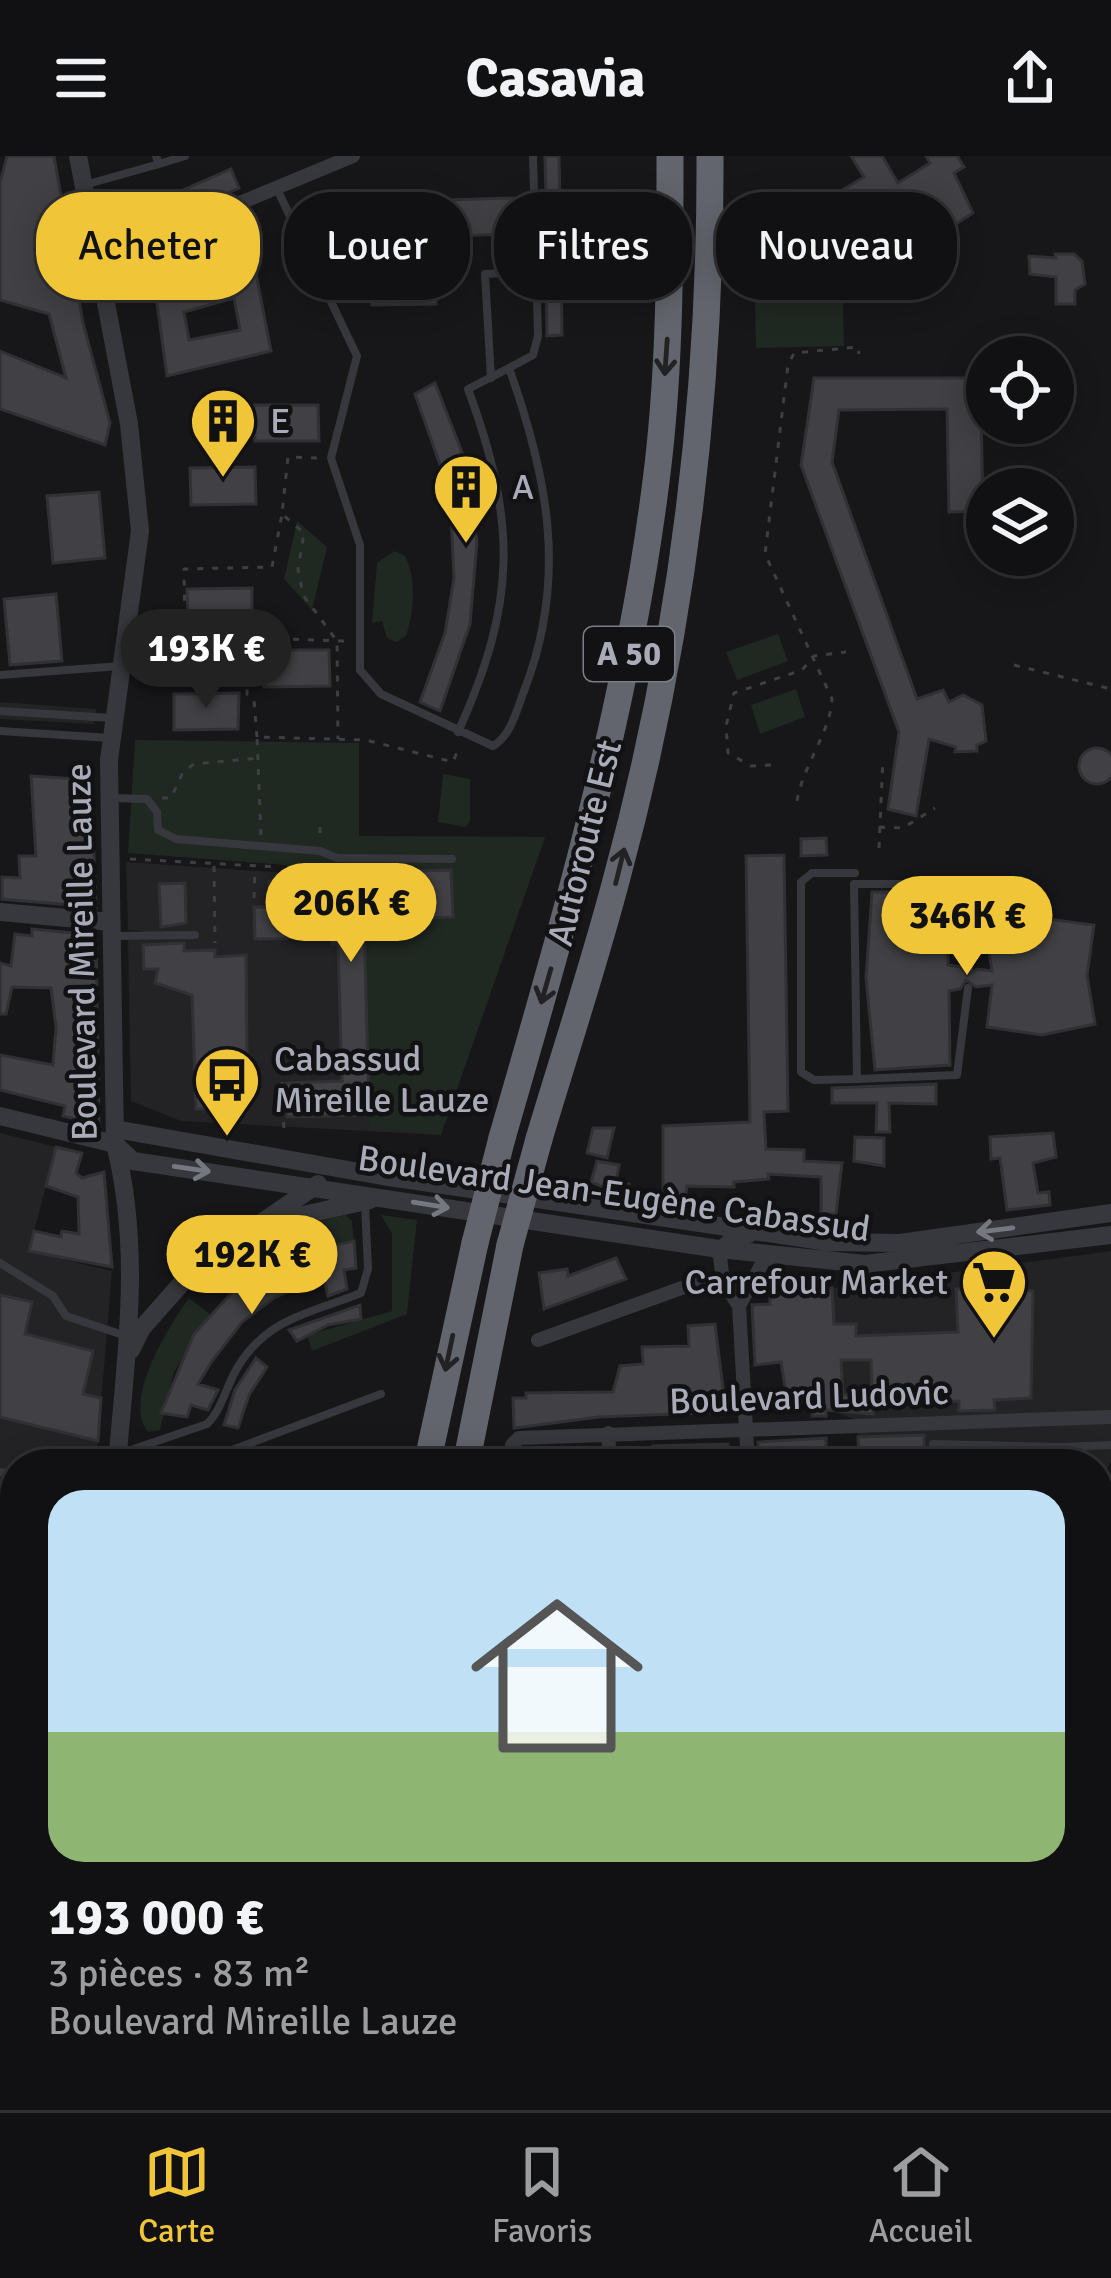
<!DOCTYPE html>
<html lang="fr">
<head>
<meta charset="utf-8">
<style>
  :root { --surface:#111012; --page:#1e1e20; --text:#f1f3f6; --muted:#9c9d9f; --line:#303032; --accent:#f0c537 }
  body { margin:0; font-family:Signika,sans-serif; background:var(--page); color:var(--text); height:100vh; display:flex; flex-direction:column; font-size:45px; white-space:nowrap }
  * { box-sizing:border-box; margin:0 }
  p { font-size:39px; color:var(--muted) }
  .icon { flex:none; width:66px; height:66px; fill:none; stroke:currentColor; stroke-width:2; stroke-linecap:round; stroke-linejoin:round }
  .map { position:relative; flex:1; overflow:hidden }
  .panel { position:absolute; left:0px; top:1293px; width:1113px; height:663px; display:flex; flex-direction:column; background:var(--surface); border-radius:48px 48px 0 0; box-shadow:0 6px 30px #0003,0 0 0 3px var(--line) }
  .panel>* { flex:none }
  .banner { position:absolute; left:36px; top:36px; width:1041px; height:108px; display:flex; gap:24px }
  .buttons { position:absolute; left:966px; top:180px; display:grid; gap:24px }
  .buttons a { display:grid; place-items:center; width:108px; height:108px; border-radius:50%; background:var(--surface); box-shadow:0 6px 30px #0003,0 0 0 3px var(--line); font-size:60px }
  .price { position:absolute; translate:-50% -102px; padding:0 27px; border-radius:42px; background:var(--accent); color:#111; font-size:39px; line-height:78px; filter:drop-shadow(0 3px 6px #0008) }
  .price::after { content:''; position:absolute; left:50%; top:72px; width:36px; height:27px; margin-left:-18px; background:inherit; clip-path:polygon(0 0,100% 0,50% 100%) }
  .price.selected { background:#222; color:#fff }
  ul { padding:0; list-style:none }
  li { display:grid; align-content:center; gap:24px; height:636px; padding:0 48px }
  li+li { border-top:3px solid var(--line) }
  li span { display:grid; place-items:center; height:372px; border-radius:36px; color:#555 }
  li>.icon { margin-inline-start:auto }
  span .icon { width:216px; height:216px; fill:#fffc; stroke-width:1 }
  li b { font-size:51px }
  .tag { padding:0 42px; border-radius:48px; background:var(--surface); box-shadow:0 6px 30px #0003,0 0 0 3px var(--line); font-size:42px; line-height:108px }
  .tag.selected { background:var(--accent); color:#111 }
  header { display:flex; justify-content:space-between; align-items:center; height:156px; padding:0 48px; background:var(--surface); font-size:54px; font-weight:700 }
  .menu { display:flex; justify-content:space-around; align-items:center; height:168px; border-top:3px solid var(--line); background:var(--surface); font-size:33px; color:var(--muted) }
  .menu a { display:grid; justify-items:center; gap:6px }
  .menu .selected { color:var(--accent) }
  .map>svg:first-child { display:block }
  .built { fill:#232225 }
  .green { fill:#202822 }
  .building { fill:#414145; stroke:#313034; stroke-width:3; fill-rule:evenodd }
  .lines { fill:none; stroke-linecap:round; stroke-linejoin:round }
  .path { stroke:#3d3f44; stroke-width:3; stroke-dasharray:6 9; stroke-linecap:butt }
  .service { stroke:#37383d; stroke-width:8 }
  .minor { stroke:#37383d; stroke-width:14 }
  .tertiary { stroke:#37383d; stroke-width:18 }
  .motorway { stroke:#63656e; stroke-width:27 }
  .motorway-bridge { stroke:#63656e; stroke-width:27 }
  .oneway { stroke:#222225 }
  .oneway2 { stroke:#767881 }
  .labels { text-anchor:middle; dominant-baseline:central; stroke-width:9; stroke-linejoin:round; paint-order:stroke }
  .shield { fill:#121113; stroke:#7c7e86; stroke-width:3 }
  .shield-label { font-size:33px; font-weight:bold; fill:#a9acb8 }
  .poi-label { font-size:36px; fill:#a9acb8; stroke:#121113; text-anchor:start }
  .street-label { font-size:36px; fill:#a9acb8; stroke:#121113 }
</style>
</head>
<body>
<header><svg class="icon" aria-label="menu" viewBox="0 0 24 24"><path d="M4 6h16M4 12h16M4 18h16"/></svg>Casavia<svg class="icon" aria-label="share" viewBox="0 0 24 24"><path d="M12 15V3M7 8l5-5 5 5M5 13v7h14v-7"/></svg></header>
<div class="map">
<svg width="1111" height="1954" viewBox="0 0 1111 1954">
  <rect width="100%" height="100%" fill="#171618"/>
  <path class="built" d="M0 546 96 553 94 568 0 563Z
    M335 681H545L441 979 181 965 131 945 128 784 141 783 142 775 128 774 126 706 287 717 288 724 335 689Z
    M0 977 56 991 29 1095 112 1115 96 1308H15V1423L0 1432Z
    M1111 1095V1306L1098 1327V1308H859L857 1264 838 1257 836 1212 806 1136Z
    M0 1708 15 1709V1941H31V1954H0Z
    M220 1941H372V1954H222Z
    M658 1941H749L765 1954H658Z"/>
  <path class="green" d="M848 81 850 129 766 131 764 83Z
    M843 145 844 190 756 192 755 146Z
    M297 365 327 391 312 454 284 423Z
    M394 395 405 400C417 423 414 456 406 480L397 486 387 482 382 465 372 467 377 407Z
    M778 478 788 505 737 524 726 496Z
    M796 533 805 561 760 578 751 549Z
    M135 584 359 587V680L545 681 441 979 370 972 362 724 288 725 287 709 128 697Z
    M443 618 470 623V666L465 671 438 666Z
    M345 1059 352 1065 354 1085 293 1099 255 1119 239 1097 282 1075Z
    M381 1059 417 1064 407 1158 312 1195 307 1179 392 1155V1078Z
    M189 1142 210 1158 174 1216 160 1274 148 1276C122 1244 169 1170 189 1142Z
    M1111 1366V1954H916L921 1941H1098V1408L1101 1383Z
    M15 1423V1709L0 1708V1432Z"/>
  <path class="building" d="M7 0H54L83 167 110 267 105 289 0 253V195L66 222 49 158 0 144V27Z
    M545 0H559L560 50H546Z
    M851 0H882L898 27 930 7 926 0H957L964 11 954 17 973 57 891 110 844 33 864 21Z
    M231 13 239 32 183 57 174 38Z
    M513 42V78L449 80V44Z
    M248 77 271 195 167 220 155 133 145 120ZM234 142 240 174 189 184 184 156Z
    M1055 98H1074L1082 105 1085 128 1075 134V148H1056V121L1030 118 1029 100 1056 102Z
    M546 100H561L562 179 547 180Z
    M371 112H435L436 148 372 149Z
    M814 222H972L973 252H981L983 355 949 356 947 253 839 254 832 306 917 543 943 534 949 546 963 539 982 549 986 585 977 589V595L955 596 956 591 929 583 916 660 888 653 899 576 801 309Z
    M435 227 465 304 477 386 470 468 440 555 420 546 445 477 454 422 450 337 415 238Z
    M254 249H318L319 285H255Z
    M255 311 256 348 191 349 190 312Z
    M99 336 105 402 53 407 47 340Z
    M252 432V469L188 470 187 433Z
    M56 438 62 505 10 509 4 443Z
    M264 494H329L330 530 264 531Z
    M239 537 238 573 174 574V538Z
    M1079 610a18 18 0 1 1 36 0a18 18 0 1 1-36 0Z
    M31 620 91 624 96 751 2 743V721L20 722 19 700H36Z
    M826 682 827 699 801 700V683Z
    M784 699 788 955 764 956 766 993 804 994V1005L842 1007 836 1058H821V1021L768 1018 769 1023 734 1026V1031L687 1030 685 1042 663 1038V970L750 966 746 700Z
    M451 714 453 761 364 764 369 952 364 959 287 961 286 927 342 925 338 788H332L331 750H286L287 783H255L254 751H270L269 725 378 723V716Z
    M185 727 186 767 161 771 159 728Z
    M872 736H952L955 765H948V809L961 811 967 820 977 813 992 815 985 771 1040 762 1094 769 1087 819 1095 868 1042 879 987 871 992 829 976 831 966 824 960 833 949 835 950 909 875 914 866 822Z
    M32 773 96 779 99 969 63 960 65 950 0 934V899L53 909 56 871 51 832 12 831 6 858H0V807L11 810 15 778 32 780Z
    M184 787V795L215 794V801L246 799 247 897H240L241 952 196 953 192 839 155 827 158 813H144L143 789Z
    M936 928V948L889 947 890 976H876L877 947H832V932Z
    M593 972H614L607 1002 587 997Z
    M1053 977 1056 1001 1033 1007 1038 1037 1049 1036 1050 1049 1007 1054 1000 1002 991 1003 990 981Z
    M855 981 884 982V1010L854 1005Z
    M56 991 82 997 76 1017 82 1022 104 1016 112 1111 29 1095 34 1075 61 1081 62 1075 79 1078 78 1041 46 1030Z
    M597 1005 619 1009 616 1026 629 1028 627 1041 591 1026Z
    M354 1085 356 1112 344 1114 347 1133 328 1140 323 1120 274 1142 242 1166 212 1205 198 1228 218 1234 208 1254 191 1249 187 1261 161 1257 194 1178 237 1131 293 1099Z
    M616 1102 626 1123 544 1153 539 1117 567 1113 568 1120Z
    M1002 1120V1131L1033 1135 1031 1242 994 1244 995 1254 959 1255V1245L873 1249V1258L826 1254V1260H812V1249L788 1250 781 1206 755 1209 752 1149 770 1148V1140L832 1132 834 1168H856V1180L958 1176 956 1133 987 1132V1121ZM841 1204H871L872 1238 843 1239Z
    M0 1139 32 1146 25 1178 93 1195 83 1238 101 1242 98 1285 0 1261Z
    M360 1149 361 1163 328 1169 297 1185 289 1174Z
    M715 1168 726 1256 599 1261 514 1272 513 1242H526V1237L613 1236 620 1210 643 1208 642 1191 689 1190 688 1170Z
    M256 1202 267 1211 249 1239 238 1272 224 1269 235 1234Z
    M924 1279 925 1308H859L858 1281Z
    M826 1282V1302L759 1308 758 1286Z
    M728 1288 729 1308H655L653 1290Z
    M578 1293V1308H545V1295Z
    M0 1329 15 1332V1423L0 1433Z
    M0 1741 15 1742 11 1830H0Z"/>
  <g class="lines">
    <path class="path" d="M317 302 288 301 282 358 304 377 298 413 303 439 337 485 338 583
      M248 482 347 485
      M1014 509 1111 533
      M257 581 254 544 247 538V482H207L185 474 184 413 272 411 282 358
      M771 609 751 610 728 597 726 570 734 537 802 514 814 500 846 496
      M162 642H171L183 616 194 608 258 602
      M797 645C803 609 831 575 832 543L765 398 788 209 794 197 858 191 859 198
      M320 671V682
      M879 671 903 672 935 652
      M261 679 257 581 366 584 453 606 459 591
      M879 692 883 602
      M130 703 278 711
      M214 710 215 787
      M254 742 255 712
      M282 926 283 944
      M283 951 284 976
      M1098 1541 1111 1545
      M1098 1567 1111 1571
      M1098 1593 1111 1597
      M1098 1615 1111 1619
      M1098 1642 1111 1646
      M1098 1689 1111 1694
      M1098 1715 1108 1692
      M1098 1753 1111 1716
      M1098 1809 1111 1769
      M1098 1818 1111 1821
      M1111 1827 1100 1866 1111 1881
      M1074 1949 1076 1941
      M1050 1951 1051 1941
      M1001 1954 1003 1941
      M1026 1954 1027 1941"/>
    <path class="service" d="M159 8 185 0
      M88 28 159 8 156 0
      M277 33 357 200 331 302 360 389V514L381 538 493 590C511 580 517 553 524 535 568 423 548 321 509 212L533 199 538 180 533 0
      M491 222 485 118 536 115
      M0 519 120 510
      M0 555 112 562
      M0 575 110 582
      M458 576C517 446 517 366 468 233L509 212
      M110 642 147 643 157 656 158 674 176 683 320 695 337 702 452 703
      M855 717H812L801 726V916L814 924 857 923
      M113 780 195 779
      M968 832 957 919 857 923 854 728H959L969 812
      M0 1107 53 1140 66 1160 126 1180
      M933 1288 1061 1291
      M119 1298 207 1268C222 1254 227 1227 239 1209 269 1161 314 1156 361 1137L368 1113 365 1047
      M195 1308 381 1238
      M1056 1308 1061 1291 1111 1289
      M0 1316 15 1318
      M0 1455 15 1447
      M1098 1523 1111 1414
      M1098 1671 1111 1675
      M0 1690 15 1691
      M0 1717 15 1719
      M822 1941 841 1946 849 1941
      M17 1954 18 1941
      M353 1954V1941
      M930 1954 934 1941"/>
    <path class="minor" d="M98 106 353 0
      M739 1150 723 1125 719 1093 733 1081 749 1080
      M538 1184 701 1125 749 1124
      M608 1277 610 1308
      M510 1308 512 1289 519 1282 1111 1261
      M748 1308 739 1150 764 1104 778 1100
      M653 1954V1941"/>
    <path class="tertiary" d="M78 0 129 268 140 375 109 604 115 988C142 1095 126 1199 117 1308
      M0 756 111 766
      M0 960 115 988 133 1005 719 1093 865 1108 1111 1079
      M115 973 382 1020 828 1086 900 1087 1111 1057
      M268 1067 370 1044
      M131 1194 142 1172 196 1111 318 1028
      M1098 1361 1111 1339
      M51 1954 52 1941
      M902 1954 907 1941"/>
    <path class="motorway" d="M502 982C566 760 631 539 658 309 670 206 670 103 670 0
      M539 983C565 896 594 809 617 721 681 486 711 243 710 0
      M427 1308 475 1087
      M466 1308 510 1089
      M399 1941V1954
      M436 1941V1954"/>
    <path class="motorway-bridge" d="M475 1087 502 982
      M510 1089 539 983"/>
  </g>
  <defs><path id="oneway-shaft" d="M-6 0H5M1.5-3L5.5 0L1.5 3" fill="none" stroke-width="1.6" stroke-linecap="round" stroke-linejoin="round" transform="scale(3)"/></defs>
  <g class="oneway">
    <use href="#oneway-shaft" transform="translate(666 201) rotate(94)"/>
    <use href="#oneway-shaft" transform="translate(620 710) rotate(-76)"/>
    <use href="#oneway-shaft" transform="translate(546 830) rotate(106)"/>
    <use href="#oneway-shaft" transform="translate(449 1197) rotate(102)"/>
  </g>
  <g class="oneway2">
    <use href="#oneway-shaft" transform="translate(192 1013) rotate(8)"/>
    <use href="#oneway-shaft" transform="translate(431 1049) rotate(9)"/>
    <use href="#oneway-shaft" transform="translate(995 1074) rotate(173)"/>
  </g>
  <defs>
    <g id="building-pin" transform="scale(3.45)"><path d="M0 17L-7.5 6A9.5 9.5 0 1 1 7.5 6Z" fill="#f0c537" stroke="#121113"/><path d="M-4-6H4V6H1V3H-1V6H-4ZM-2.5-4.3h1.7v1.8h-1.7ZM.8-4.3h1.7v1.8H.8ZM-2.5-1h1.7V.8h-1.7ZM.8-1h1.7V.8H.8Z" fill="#111"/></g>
    <g id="bus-pin" transform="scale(3.45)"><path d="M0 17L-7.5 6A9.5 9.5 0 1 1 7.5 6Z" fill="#f0c537" stroke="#121113"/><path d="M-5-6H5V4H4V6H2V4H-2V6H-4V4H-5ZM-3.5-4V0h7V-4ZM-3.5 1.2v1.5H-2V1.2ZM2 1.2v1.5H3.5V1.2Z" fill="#111"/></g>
    <g id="supermarket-pin" transform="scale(3.45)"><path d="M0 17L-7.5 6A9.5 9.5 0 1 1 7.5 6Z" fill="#f0c537" stroke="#121113"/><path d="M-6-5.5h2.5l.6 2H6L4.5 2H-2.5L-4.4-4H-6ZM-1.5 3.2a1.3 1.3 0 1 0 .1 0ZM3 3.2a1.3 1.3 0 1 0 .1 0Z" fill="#111"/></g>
  </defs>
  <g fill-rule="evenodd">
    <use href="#building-pin" x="223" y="265"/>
    <use href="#building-pin" x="466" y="331"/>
    <use href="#bus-pin" x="227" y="924"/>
    <use href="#supermarket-pin" x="994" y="1126"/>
  </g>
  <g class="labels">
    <rect class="shield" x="584" y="471" width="90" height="54" rx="9"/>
    <g class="shield-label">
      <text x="629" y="498">A 50</text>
    </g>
    <g class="poi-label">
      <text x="270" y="265">E</text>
      <text x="512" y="331">A</text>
      <text x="274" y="903">Cabassud<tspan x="274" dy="41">Mireille Lauze</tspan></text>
      <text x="948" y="1126" text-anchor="end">Carrefour Market</text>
    </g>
    <g class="street-label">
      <text transform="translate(585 687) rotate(-76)">Autoroute Est</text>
      <text transform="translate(82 796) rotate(-91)">Boulevard Mireille Lauze</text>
      <text transform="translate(614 1038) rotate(8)">Boulevard Jean-Eugène Cabassud</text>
      <text transform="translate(809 1241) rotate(-2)">Boulevard Ludovic</text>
    </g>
  </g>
</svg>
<div class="buttons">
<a><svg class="icon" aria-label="locate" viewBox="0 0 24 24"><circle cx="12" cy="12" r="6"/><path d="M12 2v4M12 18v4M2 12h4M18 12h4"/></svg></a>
<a><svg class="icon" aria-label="layers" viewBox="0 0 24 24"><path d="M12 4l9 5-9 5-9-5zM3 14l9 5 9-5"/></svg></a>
</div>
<b class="price selected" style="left:206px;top:555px">193K €</b>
<b class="price" style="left:351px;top:809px">206K €</b>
<b class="price" style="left:967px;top:822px">346K €</b>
<b class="price" style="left:252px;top:1161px">192K €</b>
<div class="banner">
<a class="tag selected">Acheter</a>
<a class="tag">Louer</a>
<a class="tag">Filtres</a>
<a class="tag">Nouveau</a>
</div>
<section class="panel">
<ul>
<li><span style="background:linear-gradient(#bfe0f5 65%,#8fb573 0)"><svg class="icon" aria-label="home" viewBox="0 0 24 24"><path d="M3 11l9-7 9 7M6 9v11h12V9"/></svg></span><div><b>193 000 €</b><p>3 pièces · 83 m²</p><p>Boulevard Mireille Lauze</p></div></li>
</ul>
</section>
</div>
<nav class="menu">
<a class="selected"><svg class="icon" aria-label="map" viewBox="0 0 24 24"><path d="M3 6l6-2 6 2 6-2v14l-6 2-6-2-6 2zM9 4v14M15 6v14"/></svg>Carte</a>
<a><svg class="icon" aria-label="saved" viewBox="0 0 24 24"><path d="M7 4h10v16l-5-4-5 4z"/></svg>Favoris</a>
<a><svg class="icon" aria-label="home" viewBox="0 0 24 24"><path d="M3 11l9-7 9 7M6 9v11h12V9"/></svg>Accueil</a>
</nav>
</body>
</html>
